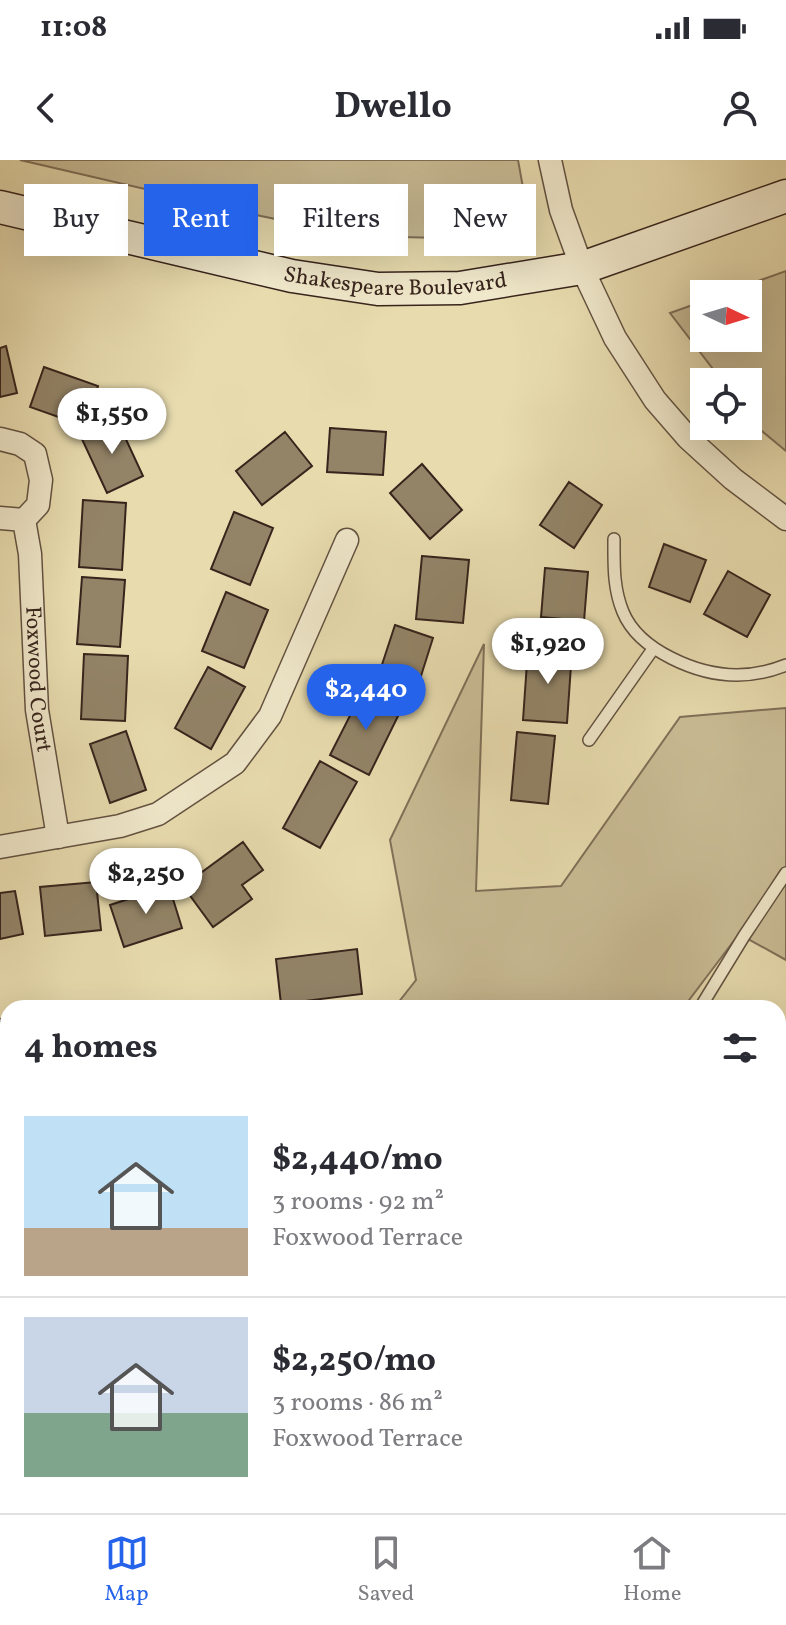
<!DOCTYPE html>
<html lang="en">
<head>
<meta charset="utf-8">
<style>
  :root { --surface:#fff; --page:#f7f7f7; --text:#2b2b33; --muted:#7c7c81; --line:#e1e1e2; --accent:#2563eb }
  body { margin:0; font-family:Vollkorn,serif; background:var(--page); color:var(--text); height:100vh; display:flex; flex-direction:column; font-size:30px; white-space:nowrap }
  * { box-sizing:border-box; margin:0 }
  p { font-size:26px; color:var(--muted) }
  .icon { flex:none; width:44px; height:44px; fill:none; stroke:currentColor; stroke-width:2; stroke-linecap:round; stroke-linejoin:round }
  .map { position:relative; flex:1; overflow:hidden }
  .drawer { position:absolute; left:0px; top:840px; width:786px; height:514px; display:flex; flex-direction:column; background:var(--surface); border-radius:24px 24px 0 0; box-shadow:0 8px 32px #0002 }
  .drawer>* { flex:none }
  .hud { position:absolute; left:24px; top:24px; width:738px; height:72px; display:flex; gap:16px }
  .needle { width:52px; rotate:94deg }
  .buttons { position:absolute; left:690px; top:120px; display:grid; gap:16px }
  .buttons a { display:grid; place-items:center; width:72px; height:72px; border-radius:0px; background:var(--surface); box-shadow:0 8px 32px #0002; font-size:40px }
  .price { position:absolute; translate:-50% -68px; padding:0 18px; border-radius:28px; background:#fff; color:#222; font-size:26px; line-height:52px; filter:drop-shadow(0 2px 4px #0008) }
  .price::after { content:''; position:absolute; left:50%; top:48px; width:24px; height:18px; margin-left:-12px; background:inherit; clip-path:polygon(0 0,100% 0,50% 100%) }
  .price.on { background:var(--accent); color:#fff }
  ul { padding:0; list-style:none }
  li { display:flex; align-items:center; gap:24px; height:200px; padding:0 24px }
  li+li { border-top:2px solid var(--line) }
  li span { display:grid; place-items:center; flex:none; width:224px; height:160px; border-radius:0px; color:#555 }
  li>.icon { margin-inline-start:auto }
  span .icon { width:96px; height:96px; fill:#fffc; stroke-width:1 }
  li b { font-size:34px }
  h2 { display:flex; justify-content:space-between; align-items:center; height:96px; padding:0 24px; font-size:34px }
  .pill { padding:0 28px; border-radius:0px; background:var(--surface); box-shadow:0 8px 32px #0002; font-size:28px; line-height:72px }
  .pill.on { background:var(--accent); color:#fff }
  .status { display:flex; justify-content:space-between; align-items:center; height:56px; padding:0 40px; background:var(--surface); direction:ltr }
  .status svg { height:22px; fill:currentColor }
  header { display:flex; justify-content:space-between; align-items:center; height:104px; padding:0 24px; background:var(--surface); font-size:36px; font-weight:700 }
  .tab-bar { display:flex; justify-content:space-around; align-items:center; height:112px; border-top:2px solid var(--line); background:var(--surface); font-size:22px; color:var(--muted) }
  .tab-bar a { display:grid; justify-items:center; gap:4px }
  .tab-bar .on { color:var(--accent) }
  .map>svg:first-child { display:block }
  .green { fill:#cabd96; stroke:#807059; stroke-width:2 }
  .building { fill:#938468; stroke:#37241c; stroke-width:2 }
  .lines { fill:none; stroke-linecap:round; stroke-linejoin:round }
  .lane-casing { stroke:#635241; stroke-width:14 }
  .street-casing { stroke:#635241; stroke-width:25 }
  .secondary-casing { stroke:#37241c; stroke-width:35 }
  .lane { stroke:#f0e8cb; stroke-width:11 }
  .street { stroke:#f0e8cb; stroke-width:22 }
  .secondary { stroke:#f0e8cb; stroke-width:32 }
  .labels { text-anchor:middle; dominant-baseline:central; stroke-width:6; stroke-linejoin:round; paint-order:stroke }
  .street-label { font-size:22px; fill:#37241c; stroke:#f0e8cb }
</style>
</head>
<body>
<div class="status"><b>11:08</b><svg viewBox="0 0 49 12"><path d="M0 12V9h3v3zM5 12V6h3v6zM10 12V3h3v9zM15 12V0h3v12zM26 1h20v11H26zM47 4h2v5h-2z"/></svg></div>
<header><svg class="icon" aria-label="back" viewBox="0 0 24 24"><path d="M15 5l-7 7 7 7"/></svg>Dwello<svg class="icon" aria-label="person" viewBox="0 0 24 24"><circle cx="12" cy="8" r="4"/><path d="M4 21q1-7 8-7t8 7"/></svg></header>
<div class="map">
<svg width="786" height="1353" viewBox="0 0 786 1353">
  <rect width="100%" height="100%" fill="#e8dcaf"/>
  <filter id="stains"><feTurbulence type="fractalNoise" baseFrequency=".0025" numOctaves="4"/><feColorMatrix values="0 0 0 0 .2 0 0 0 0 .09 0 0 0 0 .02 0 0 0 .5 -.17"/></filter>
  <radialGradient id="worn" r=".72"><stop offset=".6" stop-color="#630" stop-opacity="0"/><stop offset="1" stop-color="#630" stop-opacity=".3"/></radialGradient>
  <path class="green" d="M20 0H518L528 55 514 72 443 78 357 76 261 56Z
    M786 111V291L757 267 748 255V222H723L670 153 704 141V178H748V134H722Z
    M484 484 476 731 561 726 680 557 786 548V800L739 774 683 848H394L416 820 390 680Z
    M8 1212V1346H647L637 1353H0V1215Z"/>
  <path class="building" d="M6 186 17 233 0 237V188Z
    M44 207 98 226 84 266 30 247Z
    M117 260 143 316 107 333 81 277Z
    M330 268 386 272 383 315 327 312Z
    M285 272 312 306 262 345 236 311Z
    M422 304 462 350 430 379 390 333Z
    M569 322 602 345 574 388 540 365Z
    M83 340 126 343 122 410 79 407Z
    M234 352 273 368 250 425 211 409Z
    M664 384 706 400 690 442 649 427Z
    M422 396 469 400 463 463 416 459Z
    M545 408 588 412 584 461 541 457Z
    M728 411 770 435 747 477 704 454Z
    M82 417 125 420 120 487 77 484Z
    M226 432 268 450 244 508 202 491Z
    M395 465 433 478 414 538 375 526Z
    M528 488 572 491 567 563 523 560Z
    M84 494 128 496 125 561 81 559Z
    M208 507 245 527 211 589 175 568Z
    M364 528 402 548 369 615 330 595Z
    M126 571 146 630 110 643 90 584Z
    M517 572 555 576 548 644 511 640Z
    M320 601 357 622 320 688 283 668Z
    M243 682 263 710 242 725 252 739 213 767 183 726Z
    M96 722 101 770 45 776 40 727Z
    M169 726 182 768 124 787 110 745Z
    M15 731 23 774 0 779V733Z
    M357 789 362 834 281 844 276 799Z
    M8 858V899H0V859Z
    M786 943V976L778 979V946Z
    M0 1039 8 1041V1077L2 1102H0Z
    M786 1162V1219L778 1227V1169Z
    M778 1252 786 1254V1263L778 1297Z
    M786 1328V1353H764L763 1346H778V1329Z"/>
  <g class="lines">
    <g class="lane-casing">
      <path id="lane" d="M614 379C614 404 613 428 623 452 639 491 698 515 737 515 753 515 771 511 786 505
        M589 580 653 489
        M700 848 744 776 786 713"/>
    </g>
    <g class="street-casing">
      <g id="street">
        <path d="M550 0 561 50 582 108 615 178 655 240 688 278 733 319 786 359"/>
        <path d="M0 279 20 284 35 294 41 320 38 345 24 360"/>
        <path d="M0 358 24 360"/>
        <path id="s1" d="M24 360 30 394 37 550 58 677"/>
        <path d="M0 687 120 666 158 654 235 603 270 556 347 380"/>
        <path d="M0 981 8 982"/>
      </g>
    </g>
    <g class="secondary-casing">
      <g id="secondary">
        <path id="s2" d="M0 47 292 116 378 129 460 128 582 108 786 36"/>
      </g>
    </g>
    <use href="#lane" class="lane"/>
    <use href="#street" class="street"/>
    <use href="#secondary" class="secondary"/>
  </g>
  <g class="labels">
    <g class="street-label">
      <text stroke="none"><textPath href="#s2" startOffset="404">Shakespeare Boulevard</textPath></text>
      <text stroke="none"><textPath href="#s1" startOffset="160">Foxwood Court</textPath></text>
    </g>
  </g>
  <rect width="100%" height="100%" filter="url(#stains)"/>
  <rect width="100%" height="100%" fill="url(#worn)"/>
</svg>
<div class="buttons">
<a><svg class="needle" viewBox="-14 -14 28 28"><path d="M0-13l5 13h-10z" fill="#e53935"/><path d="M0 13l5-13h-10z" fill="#7c7c81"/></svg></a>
<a><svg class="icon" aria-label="locate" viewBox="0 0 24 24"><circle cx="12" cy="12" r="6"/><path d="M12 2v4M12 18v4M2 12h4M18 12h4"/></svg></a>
</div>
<b class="price" style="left:112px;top:296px">$1,550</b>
<b class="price" style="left:548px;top:526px">$1,920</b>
<b class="price on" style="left:366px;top:572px">$2,440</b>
<b class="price" style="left:146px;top:756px">$2,250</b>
<div class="hud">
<a class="pill">Buy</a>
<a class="pill on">Rent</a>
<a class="pill">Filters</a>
<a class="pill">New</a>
</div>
<section class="drawer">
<h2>4 homes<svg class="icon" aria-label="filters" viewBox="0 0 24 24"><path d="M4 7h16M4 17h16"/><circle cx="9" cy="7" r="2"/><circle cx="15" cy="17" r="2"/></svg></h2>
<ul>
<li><span style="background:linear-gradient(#bfe0f5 70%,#b9a48a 0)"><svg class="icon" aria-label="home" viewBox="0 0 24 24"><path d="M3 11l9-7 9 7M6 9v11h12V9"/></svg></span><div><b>$2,440/mo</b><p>3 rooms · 92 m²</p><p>Foxwood Terrace</p></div></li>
<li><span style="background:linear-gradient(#c9d6e8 60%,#7fa58c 0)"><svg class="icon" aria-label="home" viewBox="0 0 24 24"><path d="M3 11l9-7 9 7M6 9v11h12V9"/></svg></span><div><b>$2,250/mo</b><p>3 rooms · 86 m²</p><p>Foxwood Terrace</p></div></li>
</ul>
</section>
</div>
<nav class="tab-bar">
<a class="on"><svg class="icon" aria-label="map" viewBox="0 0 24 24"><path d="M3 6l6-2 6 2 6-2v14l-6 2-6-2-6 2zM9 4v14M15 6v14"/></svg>Map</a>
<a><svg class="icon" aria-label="saved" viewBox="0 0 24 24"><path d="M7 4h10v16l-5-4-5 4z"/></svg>Saved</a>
<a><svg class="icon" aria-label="home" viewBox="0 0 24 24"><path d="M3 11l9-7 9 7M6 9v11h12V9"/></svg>Home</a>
</nav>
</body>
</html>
